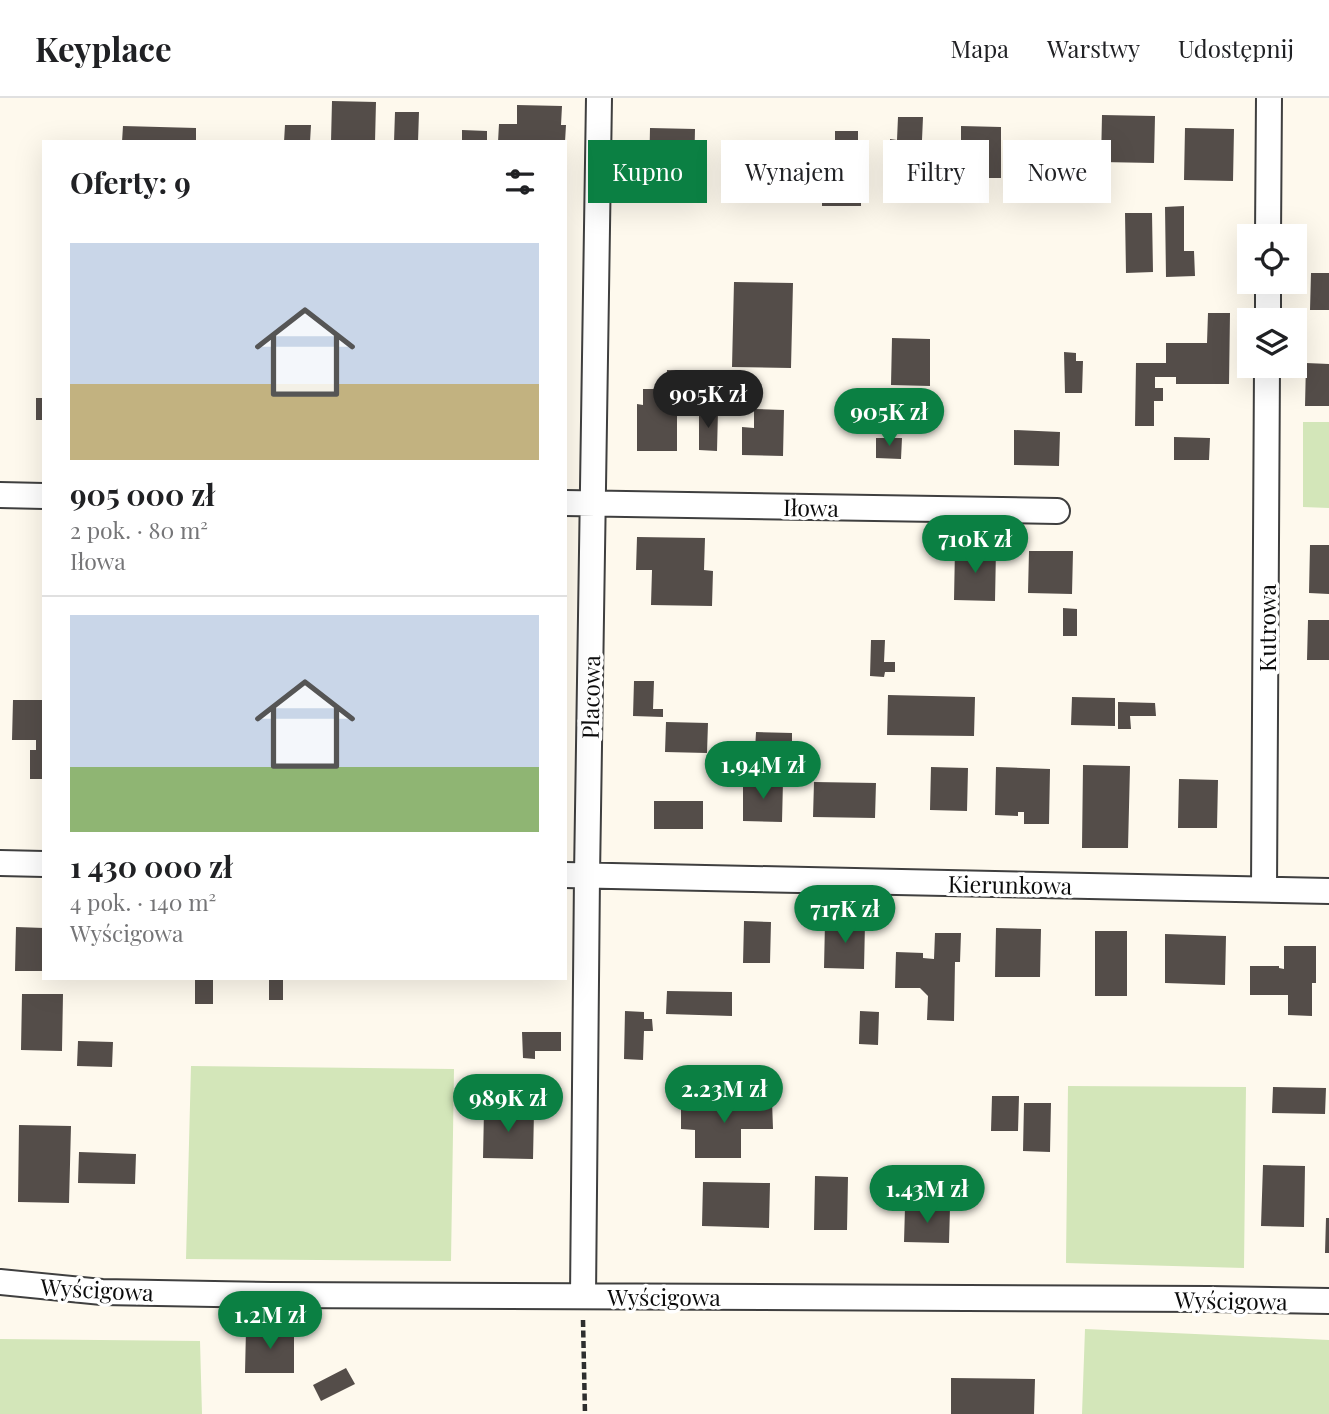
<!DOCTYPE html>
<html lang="pl">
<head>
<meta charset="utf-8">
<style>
  :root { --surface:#fff; --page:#f2f2f2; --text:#202124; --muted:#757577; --line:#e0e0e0; --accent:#0b8043 }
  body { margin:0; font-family:"Playfair Display",serif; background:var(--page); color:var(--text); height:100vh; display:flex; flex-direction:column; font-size:26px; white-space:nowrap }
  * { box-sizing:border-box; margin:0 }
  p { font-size:23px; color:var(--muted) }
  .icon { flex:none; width:38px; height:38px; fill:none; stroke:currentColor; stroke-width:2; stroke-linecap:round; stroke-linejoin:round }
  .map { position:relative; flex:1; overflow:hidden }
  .drawer { position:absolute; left:42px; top:42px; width:525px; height:840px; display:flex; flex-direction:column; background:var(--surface); border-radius:0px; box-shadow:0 7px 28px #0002 }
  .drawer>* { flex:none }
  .top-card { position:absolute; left:588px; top:42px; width:635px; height:63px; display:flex; gap:14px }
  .tools { position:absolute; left:1237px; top:126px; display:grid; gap:14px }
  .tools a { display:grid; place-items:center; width:70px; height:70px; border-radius:0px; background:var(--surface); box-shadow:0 7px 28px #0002; font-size:35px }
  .price { position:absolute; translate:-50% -60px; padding:0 16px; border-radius:24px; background:var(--accent); color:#fff; font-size:23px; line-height:46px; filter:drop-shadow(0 2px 4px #0008) }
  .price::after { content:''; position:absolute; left:50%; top:42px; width:21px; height:16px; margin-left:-10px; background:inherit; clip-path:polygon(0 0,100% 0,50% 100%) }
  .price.current { background:#222; color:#fff }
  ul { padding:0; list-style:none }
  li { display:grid; align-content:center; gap:14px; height:371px; padding:0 28px }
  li+li { border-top:2px solid var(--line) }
  li span { display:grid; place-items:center; height:217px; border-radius:0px; color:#555 }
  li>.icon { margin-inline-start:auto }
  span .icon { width:126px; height:126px; fill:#fffc; stroke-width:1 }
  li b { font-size:30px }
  h2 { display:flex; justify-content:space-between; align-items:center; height:84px; padding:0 28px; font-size:30px }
  .pill { padding:0 24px; border-radius:0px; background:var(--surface); box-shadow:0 7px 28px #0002; font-size:24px; line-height:63px }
  .pill.current { background:var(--accent); color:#fff }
  header { display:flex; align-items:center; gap:42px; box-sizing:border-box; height:98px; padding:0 35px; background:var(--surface); border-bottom:2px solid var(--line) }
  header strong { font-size:33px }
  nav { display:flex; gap:38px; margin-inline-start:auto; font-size:24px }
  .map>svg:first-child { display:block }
  .green { fill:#d3e6b9 }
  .building { fill:#544d49 }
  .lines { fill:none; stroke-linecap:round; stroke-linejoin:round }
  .street-casing { stroke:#3f3f3f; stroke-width:28 }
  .path { stroke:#2e2e2e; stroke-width:4.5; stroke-dasharray:7 3.5; stroke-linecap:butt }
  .street { stroke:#fff; stroke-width:24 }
  .labels { text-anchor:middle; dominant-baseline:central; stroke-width:7; stroke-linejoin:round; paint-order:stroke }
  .street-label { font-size:23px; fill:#0c0c0c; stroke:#fff }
</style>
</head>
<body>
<header>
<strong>Keyplace</strong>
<nav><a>Mapa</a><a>Warstwy</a><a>Udostępnij</a></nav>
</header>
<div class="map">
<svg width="1329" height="1316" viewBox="0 0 1329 1316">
  <rect width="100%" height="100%" fill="#fef9ed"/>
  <path class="green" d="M1303 324H1329V410L1303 409Z
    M191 968 454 971 451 1163 186 1161Z
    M1068 988 1246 989 1244 1170 1066 1165Z
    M1085 1231 1329 1242V1316H1082Z
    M0 1241 200 1243 202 1316H0Z"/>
  <path class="building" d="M332 3 376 4 375 44H331Z
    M517 7 562 8 561 27H566L565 44H498L499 26H517Z
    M395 14H419L418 44H394Z
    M1102 17 1155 18 1154 65 1101 64Z
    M898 19H923L922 42 934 43 932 96 889 95 890 41 897 42Z
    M285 27H311L310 44H284Z
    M123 28 196 30V44H122Z
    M961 28 1001 29V80H961Z
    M650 30 695 31 694 78H649Z
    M1185 30 1234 31 1233 83 1184 82Z
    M462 32 487 33V44H462Z
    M835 33H858V44H861V108H822V64H818V45L835 44Z
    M1184 108V153H1194L1195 178 1166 179 1165 109Z
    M1125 115H1152L1153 174 1126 175Z
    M1311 175H1329V212H1310Z
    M734 184 793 185 791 270 732 269Z
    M1208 215H1230L1229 286H1176V279H1155V290H1163V303H1154V328H1135L1136 265H1166V245H1207Z
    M892 240 930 241V288L891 287Z
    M1064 254 1076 255V263H1083L1082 295H1065Z
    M1306 265 1329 266V308H1305Z
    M667 272 714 273 713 292 675 291V307H677V353H637V306L643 307V291H666Z
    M36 300H44V322H36Z
    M699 311 718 312 717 353 699 352Z
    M754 311 784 312 783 358 742 357V329L754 330Z
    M1014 332 1060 334 1059 368 1014 367Z
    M1174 339 1210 340 1209 362H1174Z
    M876 340H902L901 361 876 360Z
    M637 439 705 440 704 472 713 473 712 508 651 507 652 472H636Z
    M1310 447H1329V496L1309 495Z
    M955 450 996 451 995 503 954 502Z
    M1029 453H1073L1072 496 1028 495Z
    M1063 510 1077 511V538H1063Z
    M1308 522H1329V562H1307Z
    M871 542H885L884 564H895V574H885L884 579 870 578Z
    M634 583H654L653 611H663V619L633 618Z
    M888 597 975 599 974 638 887 637Z
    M1072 599 1115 600V628L1071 627Z
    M13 602H44V681H30V652H36V642H12Z
    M1118 604 1155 605 1156 618H1130L1131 631H1118Z
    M666 624 708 625 707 655 665 654Z
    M756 634 792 635V653H755Z
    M1083 667 1130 668 1128 750H1082Z
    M931 669 968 670 967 713 930 712Z
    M996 669 1050 671 1049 726H1024V714H1018V718L995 717Z
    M1179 681 1218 682 1217 730H1178Z
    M743 682 783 683 782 724 743 723Z
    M814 684 876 685 875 720 813 719Z
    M654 703H703V731H654Z
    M744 823 771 824 770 865H743Z
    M825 824 865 825 864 871 824 870Z
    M16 829 44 830V873H15Z
    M996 830 1041 831 1040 879H995Z
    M1095 833H1127V898H1095Z
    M935 835H961L960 864H955L954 923 927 922 928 898 920 890H895L896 854 923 855V860L934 861Z
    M1165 836 1226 838 1225 887 1165 885Z
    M1284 848H1316V885H1312V918L1288 917V897H1250V868H1279V870L1284 871Z
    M195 880H213V906H195Z
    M269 880H283V902H269Z
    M667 893 732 894V918L666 916Z
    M22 896H63L62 953 21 952Z
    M625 913 644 914V921H652L653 933H644L643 962 624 961Z
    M860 913 879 914 878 947 859 946Z
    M522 934H561V953H535V961L523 960Z
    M78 943 113 944 112 969 77 968Z
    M1273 989 1326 990 1325 1016 1272 1015Z
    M992 998H1019L1018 1033H991Z
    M681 1003H772L773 1031H741V1060H695V1032L681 1031Z
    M1024 1005H1051L1050 1054 1023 1053Z
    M484 1012 534 1013 533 1061 483 1060Z
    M19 1027 71 1028 69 1105 18 1104Z
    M79 1054 136 1056 135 1086 78 1085Z
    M1263 1067 1305 1068 1304 1129 1261 1128Z
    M815 1078 848 1079 847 1132H814Z
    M703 1084 770 1085 769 1130 702 1128Z
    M905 1109 950 1110 949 1145 904 1144Z
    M1326 1120H1329V1155H1325Z
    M246 1231H294V1275H245Z
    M346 1270 355 1286 321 1303 313 1287Z
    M951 1280 1035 1281 1034 1316H951Z"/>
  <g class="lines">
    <g class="street-casing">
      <path id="street" d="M1268 138 1269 0
        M1268 222V184
        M0 397 44 398
        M565 405 1057 413
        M0 765 44 766
        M565 777 1329 793
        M1264 791 1267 268
        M0 1184 102 1194 272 1197 1210 1201 1329 1203
        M583 1198 587 778 599 0"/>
    </g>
    <path class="path" d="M583 1222 585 1316"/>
    <use href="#street" class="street"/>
  </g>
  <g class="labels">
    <g class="street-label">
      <text transform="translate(811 409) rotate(1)">Iłowa</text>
      <text transform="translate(1266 530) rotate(-90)">Kutrowa</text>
      <text transform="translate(590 599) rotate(-89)">Placowa</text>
      <text transform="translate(1010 786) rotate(1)">Kierunkowa</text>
      <text transform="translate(97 1191) rotate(3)">Wyścigowa</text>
      <text x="664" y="1198">Wyścigowa</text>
      <text transform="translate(1231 1202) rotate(1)">Wyścigowa</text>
    </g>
  </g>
</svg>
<div class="tools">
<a><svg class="icon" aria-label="locate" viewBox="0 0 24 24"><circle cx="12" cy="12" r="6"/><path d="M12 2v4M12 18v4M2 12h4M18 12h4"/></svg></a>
<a><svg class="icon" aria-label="layers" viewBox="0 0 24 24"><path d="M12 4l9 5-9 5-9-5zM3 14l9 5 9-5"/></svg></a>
</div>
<b class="price current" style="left:708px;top:332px">905K zł</b>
<b class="price" style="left:889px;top:350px">905K zł</b>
<b class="price" style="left:975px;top:477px">710K zł</b>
<b class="price" style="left:763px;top:703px">1.94M zł</b>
<b class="price" style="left:845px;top:847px">717K zł</b>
<b class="price" style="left:724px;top:1027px">2.23M zł</b>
<b class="price" style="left:508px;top:1036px">989K zł</b>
<b class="price" style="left:927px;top:1127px">1.43M zł</b>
<b class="price" style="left:270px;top:1253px">1.2M zł</b>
<div class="top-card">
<a class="pill current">Kupno</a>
<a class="pill">Wynajem</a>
<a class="pill">Filtry</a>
<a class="pill">Nowe</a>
</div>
<section class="drawer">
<h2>Oferty: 9<svg class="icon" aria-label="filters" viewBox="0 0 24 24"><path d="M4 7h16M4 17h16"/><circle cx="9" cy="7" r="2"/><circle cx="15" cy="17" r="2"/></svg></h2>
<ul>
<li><span style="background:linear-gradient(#c9d6e8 65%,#c2b280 0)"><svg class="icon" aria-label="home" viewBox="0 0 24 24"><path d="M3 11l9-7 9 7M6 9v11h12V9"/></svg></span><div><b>905 000 zł</b><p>2 pok. · 80 m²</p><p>Iłowa</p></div></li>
<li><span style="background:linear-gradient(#c9d6e8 70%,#8fb573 0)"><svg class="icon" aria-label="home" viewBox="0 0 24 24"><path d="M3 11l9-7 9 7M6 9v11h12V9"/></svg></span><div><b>1 430 000 zł</b><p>4 pok. · 140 m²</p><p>Wyścigowa</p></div></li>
</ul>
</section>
</div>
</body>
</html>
